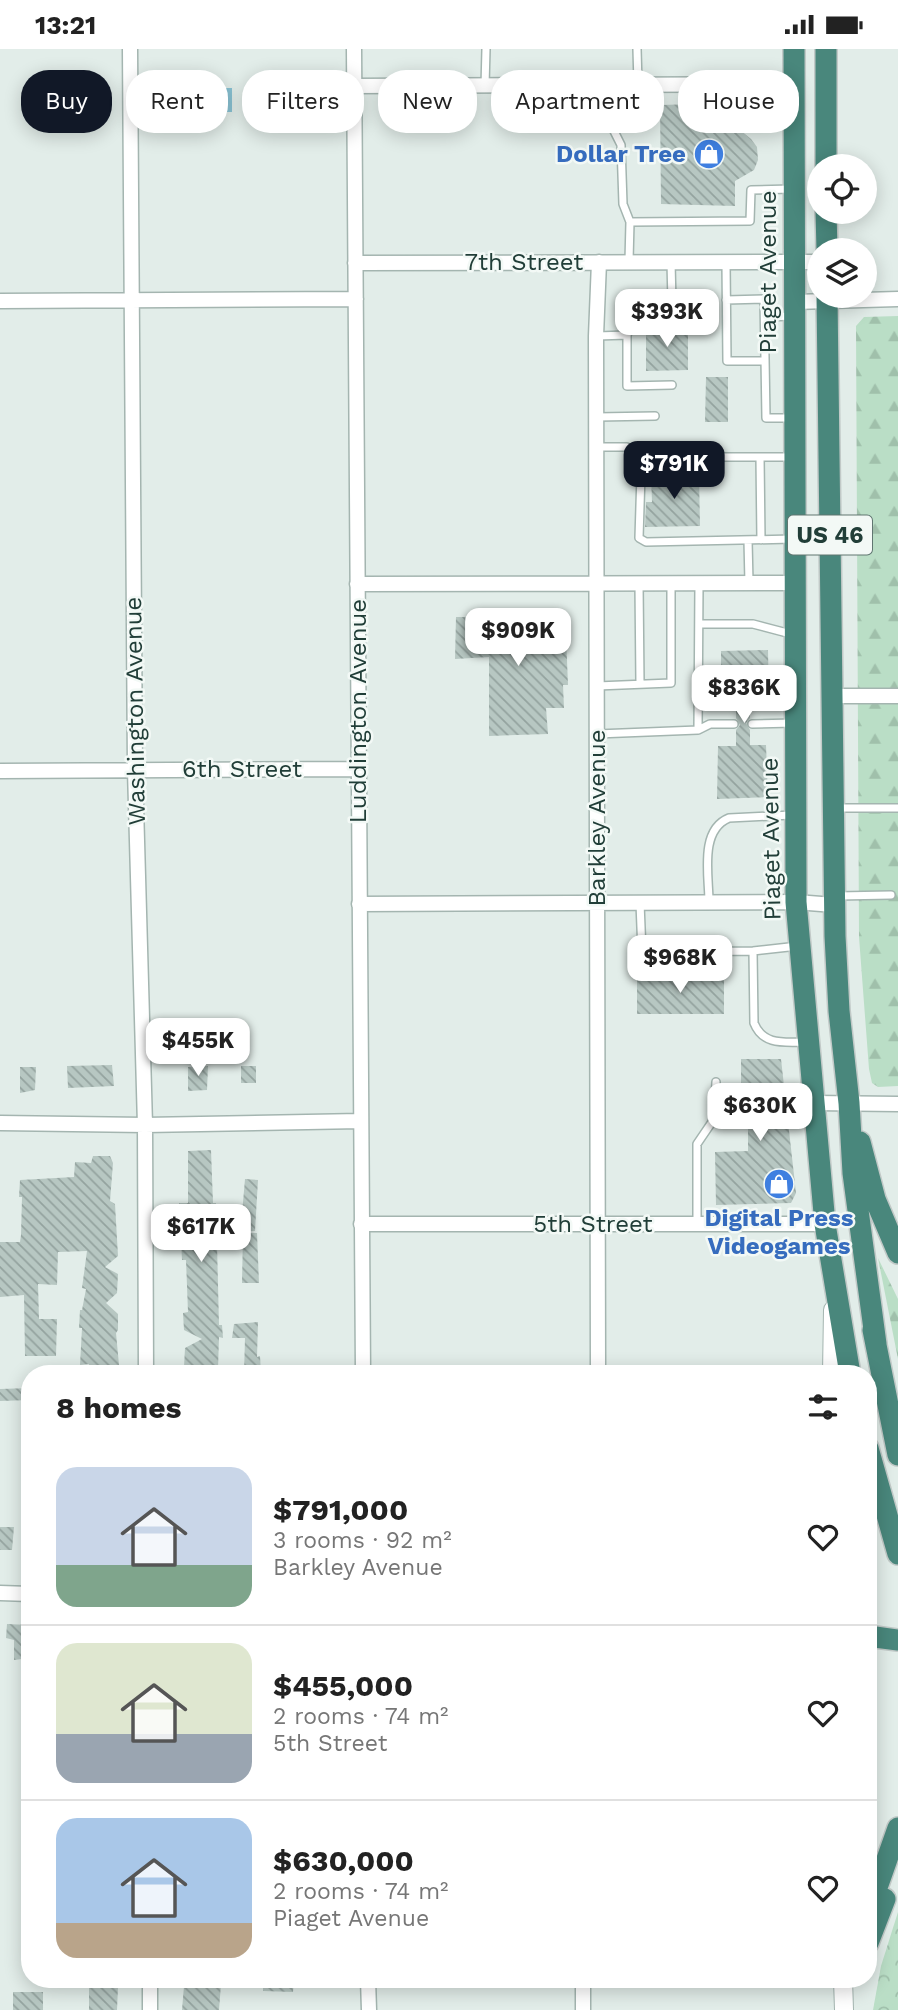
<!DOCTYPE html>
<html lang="en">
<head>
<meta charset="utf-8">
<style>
  :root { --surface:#fff; --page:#f6f6f6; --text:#222; --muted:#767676; --line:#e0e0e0; --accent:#111827 }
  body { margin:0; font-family:"Work Sans",sans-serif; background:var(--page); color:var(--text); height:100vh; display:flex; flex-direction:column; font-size:26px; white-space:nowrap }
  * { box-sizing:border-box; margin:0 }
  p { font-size:23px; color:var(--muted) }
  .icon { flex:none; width:38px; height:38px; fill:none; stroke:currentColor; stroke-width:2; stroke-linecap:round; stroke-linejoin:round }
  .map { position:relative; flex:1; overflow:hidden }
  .side { position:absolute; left:21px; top:1316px; width:856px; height:623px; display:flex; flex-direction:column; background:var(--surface); border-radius:28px; box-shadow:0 4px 18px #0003 }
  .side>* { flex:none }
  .banner { position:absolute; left:21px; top:21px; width:858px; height:63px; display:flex; gap:14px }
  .tools { position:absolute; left:807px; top:105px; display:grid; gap:14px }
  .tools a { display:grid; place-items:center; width:70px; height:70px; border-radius:50%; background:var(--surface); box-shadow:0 4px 18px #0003; font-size:35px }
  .price { position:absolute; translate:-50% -60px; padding:0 16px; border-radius:14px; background:#fff; color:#222; font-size:23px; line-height:46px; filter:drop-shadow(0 2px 4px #0008) }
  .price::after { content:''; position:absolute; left:50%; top:42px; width:21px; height:16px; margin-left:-10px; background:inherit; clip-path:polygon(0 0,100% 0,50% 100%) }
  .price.current { background:var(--accent); color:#fff }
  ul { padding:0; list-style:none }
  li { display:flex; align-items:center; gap:21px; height:175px; padding:0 35px }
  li+li { border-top:2px solid var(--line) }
  li span { display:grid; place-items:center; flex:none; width:196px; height:140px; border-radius:21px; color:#555 }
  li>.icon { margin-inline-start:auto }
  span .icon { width:84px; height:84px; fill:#fffc; stroke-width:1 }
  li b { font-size:30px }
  h2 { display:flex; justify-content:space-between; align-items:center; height:84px; padding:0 35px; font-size:30px }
  .chip { padding:0 24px; border-radius:28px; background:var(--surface); box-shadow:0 4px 18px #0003; font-size:24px; line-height:63px }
  .chip.current { background:var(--accent); color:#fff }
  .status { display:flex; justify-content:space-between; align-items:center; height:49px; padding:0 35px; background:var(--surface); direction:ltr }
  .status svg { height:19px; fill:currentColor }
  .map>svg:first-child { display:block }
  .forest { fill:url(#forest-firs) }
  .park { fill:url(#park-crowns) }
  .water { fill:#89c2d3 }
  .building { fill:url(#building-back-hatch) }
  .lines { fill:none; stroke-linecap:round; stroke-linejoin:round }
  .service-casing { stroke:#a4b5b0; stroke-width:10 }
  .minor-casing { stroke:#a4b5b0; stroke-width:17 }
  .tertiary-casing { stroke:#a4b5b0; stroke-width:20 }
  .trunk-casing { stroke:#c1c9c7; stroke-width:24 }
  .service { stroke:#fff; stroke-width:7 }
  .minor { stroke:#fff; stroke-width:14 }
  .tertiary { stroke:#fff; stroke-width:18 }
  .trunk { stroke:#49877c; stroke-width:21 }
  .labels { text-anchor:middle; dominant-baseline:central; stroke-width:5; stroke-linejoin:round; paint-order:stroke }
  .shield { fill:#f3f9f6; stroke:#607671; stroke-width:2 }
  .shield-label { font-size:23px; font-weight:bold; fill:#213e38 }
  .shop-label { font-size:24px; font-weight:bold; fill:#366cbe; stroke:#f3f9f6; text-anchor:end }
  .street-label { font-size:24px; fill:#213e38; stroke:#f3f9f6 }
</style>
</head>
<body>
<div class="status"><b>13:21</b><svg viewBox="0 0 49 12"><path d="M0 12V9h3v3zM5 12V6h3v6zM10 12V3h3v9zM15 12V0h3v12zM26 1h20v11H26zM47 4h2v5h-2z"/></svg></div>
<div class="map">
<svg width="898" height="1961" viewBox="0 0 898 1961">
  <defs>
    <pattern id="forest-firs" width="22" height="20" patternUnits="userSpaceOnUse" patternTransform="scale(1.75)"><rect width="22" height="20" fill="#badec6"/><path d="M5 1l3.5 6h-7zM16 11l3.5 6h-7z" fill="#a0c0ab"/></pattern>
    <pattern id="park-crowns" width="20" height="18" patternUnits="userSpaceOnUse" patternTransform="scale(1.75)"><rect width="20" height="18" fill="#badec6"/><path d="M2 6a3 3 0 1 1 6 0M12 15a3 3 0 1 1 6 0" fill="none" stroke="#a0c0ab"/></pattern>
    <pattern id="building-back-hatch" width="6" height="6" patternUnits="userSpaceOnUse" patternTransform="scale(1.75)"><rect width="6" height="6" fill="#b7c7c2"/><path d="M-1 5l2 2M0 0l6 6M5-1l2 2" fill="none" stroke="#94a39f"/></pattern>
  </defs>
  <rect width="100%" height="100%" fill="#e2ede9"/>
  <path class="forest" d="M898 267V1037L878 1038 872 1034 869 1020 859 888 856 277 864 268Z
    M878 1209 898 1250V1310Z"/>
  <path class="park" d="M898 1863V1961H873L881 1917Z"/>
  <path class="water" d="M217 39H232V63H217Z"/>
  <path class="building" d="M735 54 734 76 751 90 757 98 758 111 754 121 735 132V157L661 155 660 56Z
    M688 277V321L646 322V278Z
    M706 328H728V373H705Z
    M699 425 700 477 645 478 646 453H652L651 426Z
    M456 568 563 569 567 573 569 578 566 587 568 636H563L564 659H546L548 685 489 687V608L455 610Z
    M768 601 769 657 750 658V669L746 674 750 681V696H766L768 748 717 750 718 697H736V681L740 676 736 669V657H721V602Z
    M637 927H724V965H637Z
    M741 1010H781L796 1144 791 1154 716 1156 715 1103 748 1102V1058H741Z
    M112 1016 114 1037 68 1039 67 1017Z
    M208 1017 207 1041 188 1042V1018Z
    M241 1017H256V1034H241Z
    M20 1018H36L35 1041 20 1044Z
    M211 1101 213 1154H216L219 1276H222L223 1289 219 1288 218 1320H191L184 1318 185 1299 202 1290 184 1281 183 1264 188 1263 186 1211H182L179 1154H188V1102Z
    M93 1107H110L113 1114 110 1152 115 1155 118 1207 105 1218 118 1225 117 1244 106 1254 118 1265V1281L116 1284 119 1316 115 1320H88L89 1315 80 1316 82 1279H79L80 1261H82L86 1240 82 1239 87 1202 58 1203 57 1236 38 1235 39 1270H57L56 1307H25L24 1246 0 1248V1193H20L21 1186 22 1148H19L20 1131 74 1128 75 1113 91 1114Z
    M245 1130 258 1131 255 1182H244L245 1165H242Z
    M243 1184H257L259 1234H242Z
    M258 1273 257 1308 260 1307 261 1324 244 1325 245 1289H232L234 1275Z
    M30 1339V1351L0 1352V1340Z
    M0 1478H14L12 1501H0Z
    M7 1575 30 1576V1609L14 1611V1591L6 1589Z
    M263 1930H294L293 1943 263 1942Z
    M221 1935 219 1961H182L184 1937Z
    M89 1938H118L117 1961H89Z
    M13 1943H43V1961H13Z"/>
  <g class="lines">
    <g class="service-casing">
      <path id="service" d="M637 0 638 35
        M608 36 609 62 613 80 621 96 623 155 630 173 750 172 751 141 791 140
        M485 37 486 0
        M629 212 630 173
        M726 214 727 312H765
        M726 251 764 250 766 369H791
        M765 268 794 267
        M627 286V337L672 336
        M597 287 627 286 641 255 672 254 671 213
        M597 368 655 367
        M596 398H627L648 410
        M760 408 761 491
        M793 490 646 493 639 489 641 425 650 408H794
        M748 491 749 534
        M639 535 640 635
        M699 575H753L791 585
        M597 637 671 634V535
        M752 675 794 674
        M698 681 699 535
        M597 685 698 681 710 675H734
        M836 759H898
        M838 847 891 846
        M709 853C709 827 699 781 729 769L792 766
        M640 854 642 903 753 902 798 897
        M753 902 754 974C763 997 785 993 806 993
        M697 1175V1095L714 1070 716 1033"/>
    </g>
    <g class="minor-casing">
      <path id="minor" d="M130 0 135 721 145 1076 146 1325
        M354 0 363 1325
        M354 37 794 35
        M355 214 819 213
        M0 252 356 250
        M794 253 898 250
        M357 535 795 534
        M832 647H898
        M0 722 359 720
        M359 855 796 853 834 856
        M814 1054 898 1055
        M0 1074 145 1076 360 1072
        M361 1175H825
        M598 1325 596 287 599 213
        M0 1544 30 1545
        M150 1930V1961
        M368 1930 369 1961
        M583 1930V1961"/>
    </g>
    <g class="tertiary-casing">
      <path id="tertiary" d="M832 1325 833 1261
        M843 1930 844 1961"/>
    </g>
    <g class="trunk-casing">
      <path id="trunk" d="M794 0 796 853 825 1175 850 1325
        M826 0V117
        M826 163 827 201
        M827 247 835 887 839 962 849 1054 853 1124 876 1295
        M860 1093 875 1150 898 1204
        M873 1281 898 1406
        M868 1399 898 1505
        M868 1591 875 1588 898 1591
        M868 1864 898 1779
        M868 1894 885 1850"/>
    </g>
    <use href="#service" class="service"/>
    <use href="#minor" class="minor"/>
    <use href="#tertiary" class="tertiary"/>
    <use href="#trunk" class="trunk"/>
  </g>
  <defs>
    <g id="shop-disc" transform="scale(1.575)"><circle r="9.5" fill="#3f7fe0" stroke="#f3f9f6"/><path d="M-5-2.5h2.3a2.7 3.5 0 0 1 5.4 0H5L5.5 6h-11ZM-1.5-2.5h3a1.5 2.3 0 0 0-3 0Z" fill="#fff"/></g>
  </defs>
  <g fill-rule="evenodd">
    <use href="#shop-disc" x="709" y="105"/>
    <use href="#shop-disc" x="779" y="1135"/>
  </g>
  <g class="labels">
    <rect class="shield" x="788" y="466.5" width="84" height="39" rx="5"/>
    <g class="shield-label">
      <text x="830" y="486">US 46</text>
    </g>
    <g class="shop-label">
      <text x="686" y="105">Dollar Tree</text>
      <text x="779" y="1169" text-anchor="middle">Digital Press<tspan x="779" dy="28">Videogames</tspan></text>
    </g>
    <g class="street-label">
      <text x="524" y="213">7th Street</text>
      <text transform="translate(768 223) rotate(-90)">Piaget Avenue</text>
      <text transform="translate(135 662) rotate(-91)">Washington Avenue</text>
      <text transform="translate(358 662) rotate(-90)">Luddington Avenue</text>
      <text x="242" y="720">6th Street</text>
      <text transform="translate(597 769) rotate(-90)">Barkley Avenue</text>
      <text transform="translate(771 790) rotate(-91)">Piaget Avenue</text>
      <text x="593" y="1175">5th Street</text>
    </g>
  </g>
</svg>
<div class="tools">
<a><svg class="icon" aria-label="locate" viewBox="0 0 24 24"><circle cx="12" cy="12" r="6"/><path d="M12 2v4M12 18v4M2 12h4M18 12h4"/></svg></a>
<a><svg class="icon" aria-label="layers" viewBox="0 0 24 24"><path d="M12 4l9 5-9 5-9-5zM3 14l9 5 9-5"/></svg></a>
</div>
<b class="price" style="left:667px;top:300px">$393K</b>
<b class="price current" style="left:674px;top:452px">$791K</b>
<b class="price" style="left:518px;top:619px">$909K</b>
<b class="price" style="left:744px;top:676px">$836K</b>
<b class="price" style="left:680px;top:946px">$968K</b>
<b class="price" style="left:198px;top:1029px">$455K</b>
<b class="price" style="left:760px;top:1094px">$630K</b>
<b class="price" style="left:201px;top:1215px">$617K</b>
<div class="banner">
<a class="chip current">Buy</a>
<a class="chip">Rent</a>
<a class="chip">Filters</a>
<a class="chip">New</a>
<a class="chip">Apartment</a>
<a class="chip">House</a>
</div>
<section class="side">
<h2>8 homes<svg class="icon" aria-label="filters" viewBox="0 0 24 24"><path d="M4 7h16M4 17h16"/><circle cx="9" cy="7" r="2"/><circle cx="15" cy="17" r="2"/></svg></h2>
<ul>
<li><span style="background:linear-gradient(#c9d6e8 70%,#7fa58c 0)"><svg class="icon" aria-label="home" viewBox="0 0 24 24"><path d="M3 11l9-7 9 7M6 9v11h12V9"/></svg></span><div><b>$791,000</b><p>3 rooms · 92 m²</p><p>Barkley Avenue</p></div><svg class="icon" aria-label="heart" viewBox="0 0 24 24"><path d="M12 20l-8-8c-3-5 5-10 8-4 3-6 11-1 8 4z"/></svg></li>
<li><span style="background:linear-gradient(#dfe7d0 65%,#9aa5b1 0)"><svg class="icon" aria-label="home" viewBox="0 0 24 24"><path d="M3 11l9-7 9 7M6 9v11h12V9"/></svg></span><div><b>$455,000</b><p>2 rooms · 74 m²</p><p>5th Street</p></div><svg class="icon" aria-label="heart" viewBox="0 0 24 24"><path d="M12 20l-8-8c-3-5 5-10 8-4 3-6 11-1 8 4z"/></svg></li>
<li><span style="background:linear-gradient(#a9c7e8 75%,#b9a48a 0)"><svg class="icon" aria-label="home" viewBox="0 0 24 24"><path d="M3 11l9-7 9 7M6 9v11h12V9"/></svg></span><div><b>$630,000</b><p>2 rooms · 74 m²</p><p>Piaget Avenue</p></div><svg class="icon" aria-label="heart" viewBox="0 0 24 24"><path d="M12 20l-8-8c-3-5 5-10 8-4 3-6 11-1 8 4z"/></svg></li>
</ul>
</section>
</div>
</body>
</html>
